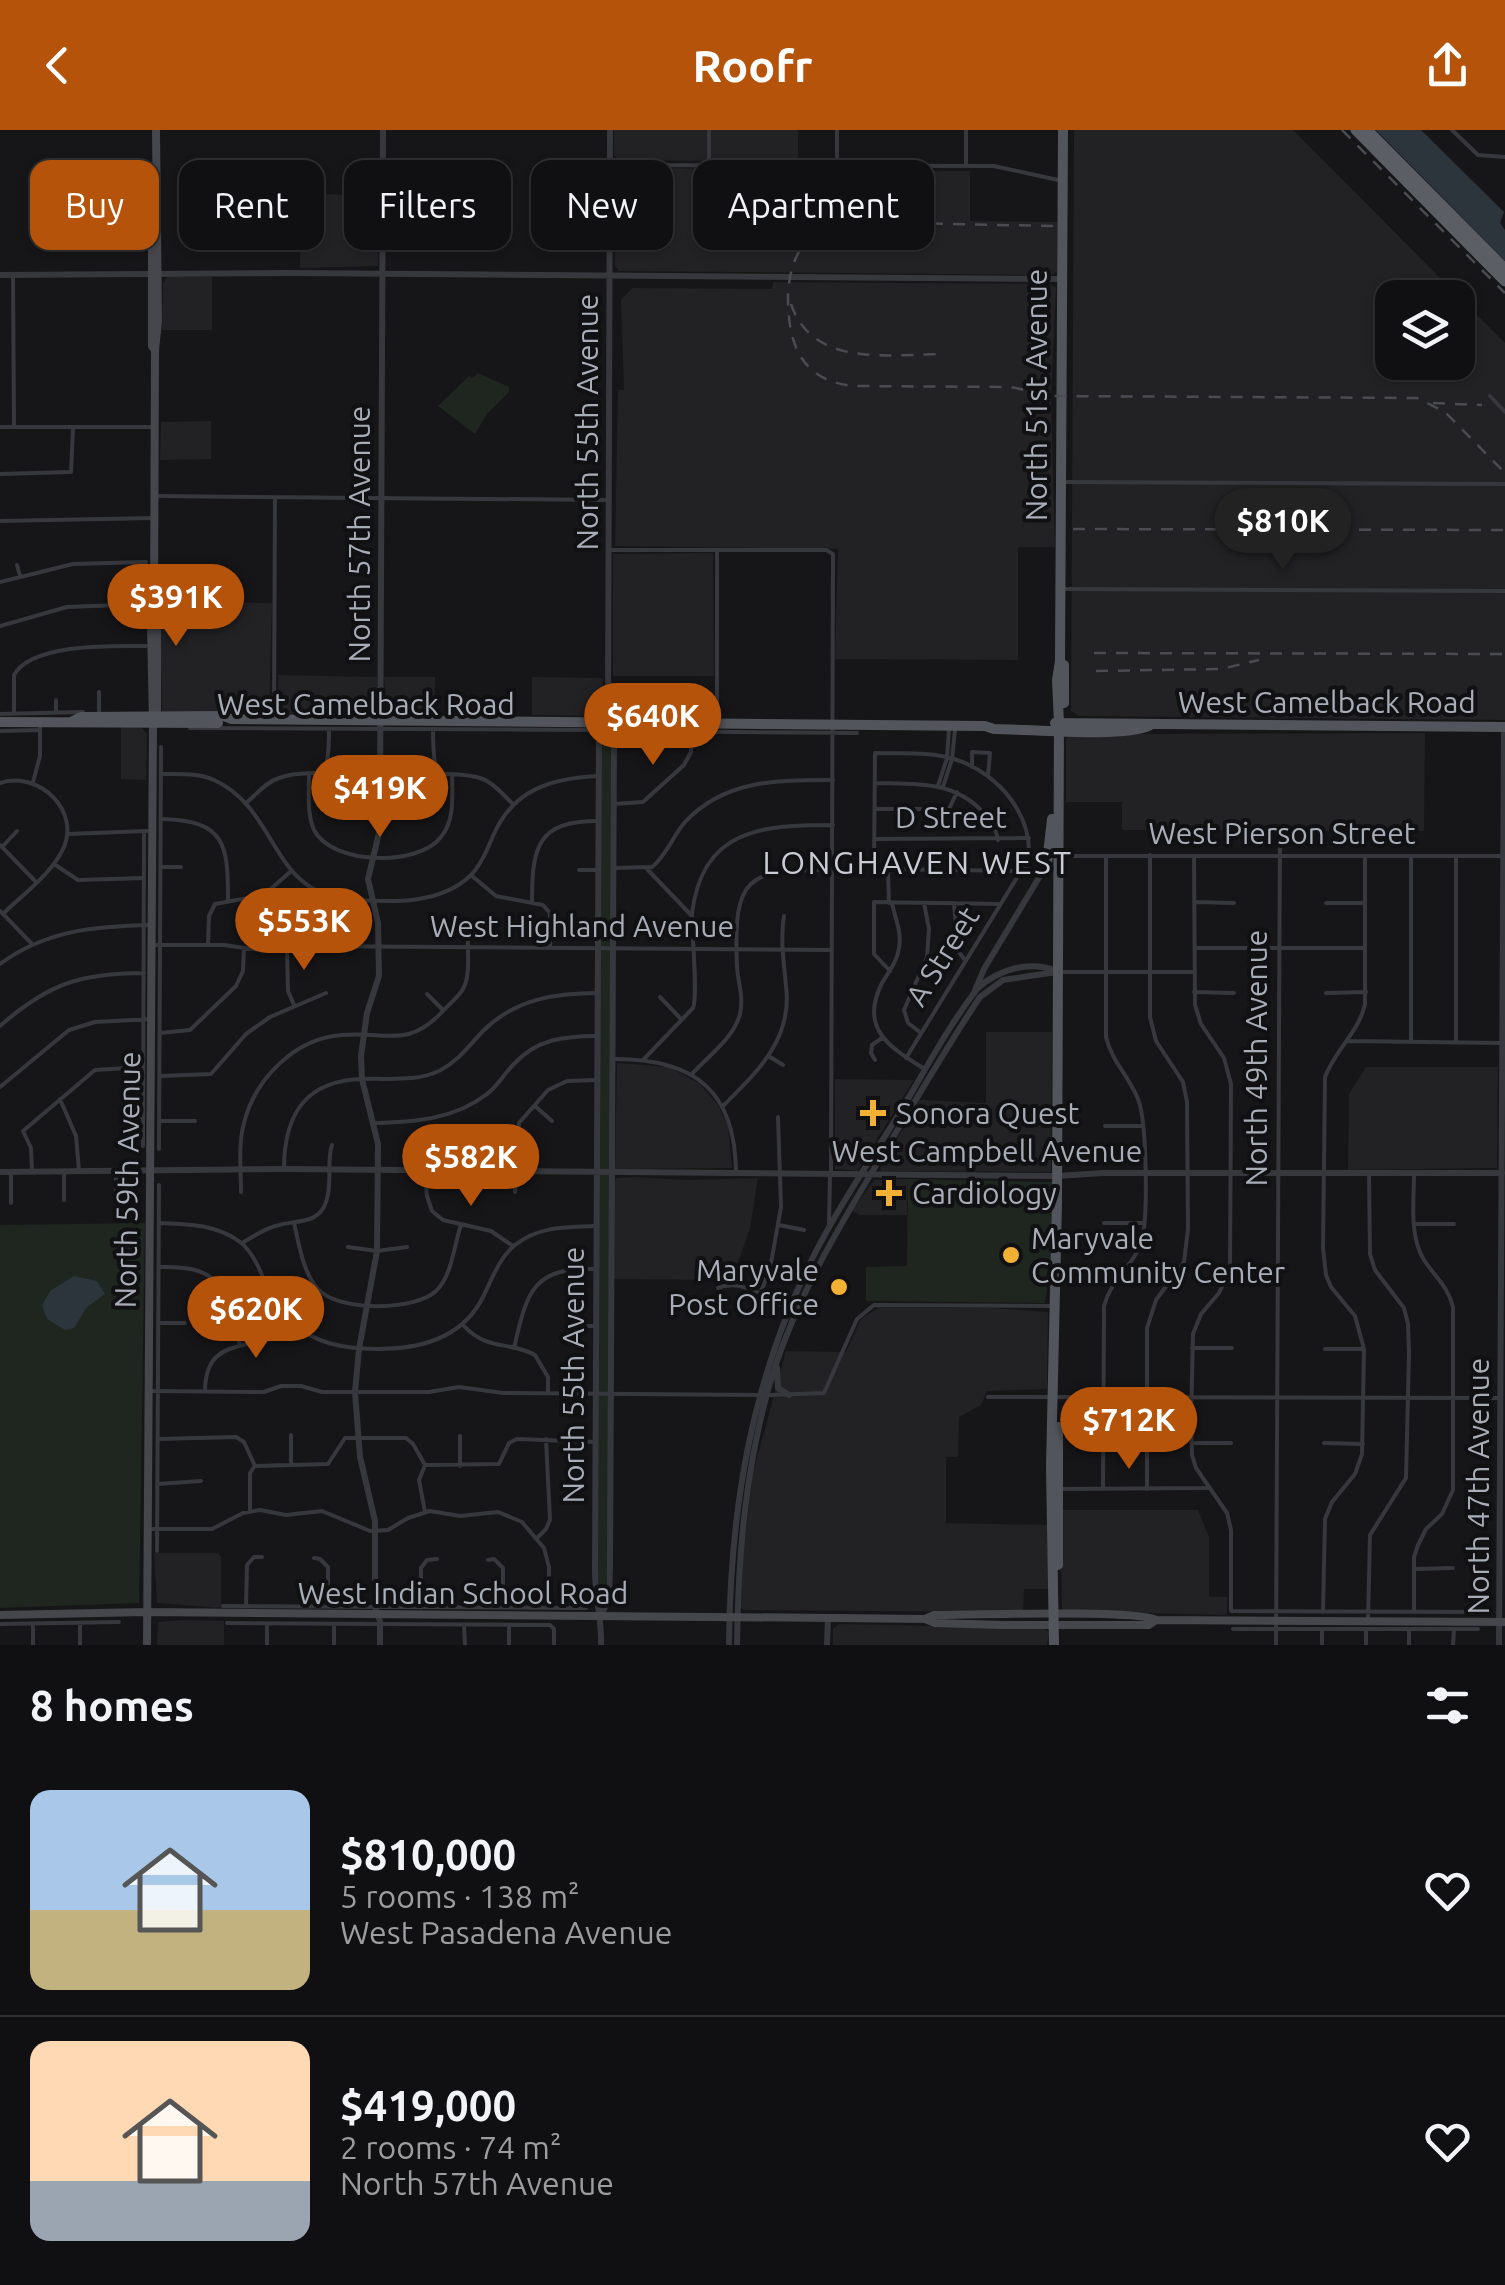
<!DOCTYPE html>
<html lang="en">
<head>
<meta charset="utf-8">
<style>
  :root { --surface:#101012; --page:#19191b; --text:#f1f3f6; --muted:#9c9d9f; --line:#303032; --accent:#b45309 }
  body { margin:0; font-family:Ubuntu,sans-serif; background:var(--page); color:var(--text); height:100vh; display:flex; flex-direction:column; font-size:38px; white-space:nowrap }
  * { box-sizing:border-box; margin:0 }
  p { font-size:32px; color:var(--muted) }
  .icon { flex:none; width:55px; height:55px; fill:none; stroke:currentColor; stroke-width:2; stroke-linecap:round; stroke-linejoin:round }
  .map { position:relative; height:1515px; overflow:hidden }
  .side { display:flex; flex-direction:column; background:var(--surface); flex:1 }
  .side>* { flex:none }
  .guide { position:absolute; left:30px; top:30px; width:1000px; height:90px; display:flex; gap:20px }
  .fabs { position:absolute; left:1375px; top:150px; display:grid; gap:20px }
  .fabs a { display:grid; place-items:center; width:100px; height:100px; border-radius:20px; background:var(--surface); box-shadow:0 2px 8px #0004,0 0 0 2px var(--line); font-size:50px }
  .price { position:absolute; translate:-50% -85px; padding:0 22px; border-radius:35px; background:var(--accent); color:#fff; font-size:32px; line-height:65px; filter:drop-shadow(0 2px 5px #0008) }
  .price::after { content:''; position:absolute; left:50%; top:60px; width:30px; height:22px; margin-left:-15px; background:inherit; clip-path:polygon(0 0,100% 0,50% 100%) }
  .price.on { background:#222; color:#fff }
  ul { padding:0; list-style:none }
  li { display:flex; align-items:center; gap:30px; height:250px; padding:0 30px }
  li+li { border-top:2px solid var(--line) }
  li span { display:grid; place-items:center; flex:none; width:280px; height:200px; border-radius:20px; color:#555 }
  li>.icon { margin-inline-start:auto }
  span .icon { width:120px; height:120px; fill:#fffc; stroke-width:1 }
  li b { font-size:42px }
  h2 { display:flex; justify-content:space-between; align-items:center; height:120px; padding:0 30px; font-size:42px }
  .chip { padding:0 35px; border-radius:20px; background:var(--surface); box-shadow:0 2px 8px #0004,0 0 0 2px var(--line); font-size:35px; line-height:90px }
  .chip.on { background:var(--accent); color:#fff }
  header { display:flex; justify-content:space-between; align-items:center; height:130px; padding:0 30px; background:var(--accent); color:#fff; font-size:45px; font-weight:600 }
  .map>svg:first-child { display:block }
  .built { fill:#222225; fill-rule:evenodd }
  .green { fill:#1e261f }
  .water { fill:#2c353c }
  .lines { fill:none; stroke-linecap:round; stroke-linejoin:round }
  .minor { stroke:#37383d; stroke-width:4 }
  .tertiary { stroke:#37383d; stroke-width:6 }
  .secondary { stroke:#45474d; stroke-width:8 }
  .primary { stroke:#53555c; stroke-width:10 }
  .trunk { stroke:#5b5e65; stroke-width:11 }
  .rail { stroke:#4a4c52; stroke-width:2.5; stroke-dasharray:12 10; stroke-linecap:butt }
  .poi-dot { fill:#f2b134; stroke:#111113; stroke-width:4 }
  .labels { text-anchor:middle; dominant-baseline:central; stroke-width:8; stroke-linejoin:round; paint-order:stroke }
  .street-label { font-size:30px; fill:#a8adb8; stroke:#111113 }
  .poi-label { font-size:30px; fill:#a8adb8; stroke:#111113; text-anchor:start }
  .neighbourhood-label { font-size:32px; letter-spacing:2.5px; fill:#c9ccd4; stroke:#111113 }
</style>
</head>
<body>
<header><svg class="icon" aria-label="back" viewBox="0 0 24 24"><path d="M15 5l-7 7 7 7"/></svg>Roofr<svg class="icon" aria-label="share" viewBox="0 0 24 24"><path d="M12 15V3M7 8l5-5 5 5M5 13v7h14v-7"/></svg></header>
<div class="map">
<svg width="1505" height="1515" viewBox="0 0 1505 1515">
  <rect width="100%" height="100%" fill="#161618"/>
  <path class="built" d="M614 0H798V32L621 30 614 26Z
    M1074 0H1293L1505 213V590L1079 586 1071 581ZM1392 168H1458V232H1392Z
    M619 38 781 39V92L918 91V41H970V91L1057 92V142L1051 145 618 141 615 135V40Z
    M301 64 378 65V136L300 138Z
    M167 147H212V200H162L163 153Z
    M773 152 1047 154 1056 157 1051 268 1055 417H1018V530L835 529 838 419 615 416 618 260H624L621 170 632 158 772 159Z
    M211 291V329L160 330 161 292Z
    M713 423 714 546H613V424Z
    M160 472 272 473 269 583 162 582Z
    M278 545 377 547V582L279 584Z
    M384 547H435V584H386Z
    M532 547 603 548 602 582 598 586 532 585Z
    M121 596 141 597 147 604 146 650 121 649Z
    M1425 603 1424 701 1122 700V672H1066V608L1070 604Z
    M986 902H1052L1051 1042 881 1041 880 1037 920 970 986 973Z
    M617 933 669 937 700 954 718 975 728 996 732 1038 615 1039Z
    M1366 937H1498L1497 1038 1348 1040 1349 964Z
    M835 949 914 950 857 1041 835 1039Z
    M633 1047 688 1050 758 1048 750 1098 732 1150 614 1149V1051L617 1048Z
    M908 1049 907 1085H860L852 1081 874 1050Z
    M878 1178H993L1048 1182 1047 1259 987 1261 981 1275 959 1287 958 1327H946V1393L1048 1395V1459H1024L1023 1482 744 1480 741 1478 743 1426 753 1343 786 1221 846 1222 861 1189Z
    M1061 1380H1198L1209 1407V1467H1227V1485L1062 1481Z
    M154 1423H218L221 1427V1478L157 1473Z
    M181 1490 224 1491V1515H157L158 1492Z
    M839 1494 1044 1498 1049 1503 1047 1515H833V1499Z"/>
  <path class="green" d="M478 243 509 257V262L487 284 475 304 438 276 469 246 472 248Z
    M606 598 611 601 608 1434 603 1477 597 1440 601 606Z
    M908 1049 1052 1052V1119L1045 1173 866 1171V1137L907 1136Z
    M145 1093 139 1473 0 1478V1095Z"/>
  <path class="water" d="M1376 0H1421L1504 82 1500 93 1505 100V131Z
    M74 1146 97 1151 105 1164 87 1177 74 1198 65 1200 47 1189 42 1175 50 1161Z"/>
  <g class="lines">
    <path class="minor" d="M1452 0 1478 25 1505 27
      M610 35 994 36 1058 50
      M709 35V0
      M837 36V0
      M966 36V0
      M13 147 14 297
      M1490 266 1505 282
      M0 297H155
      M0 344 71 342 73 298
      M1065 352 1505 354
      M154 366 609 370
      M0 391 154 388
      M609 420H826L833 424 831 1043
      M717 420V593
      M17 435 20 446
      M0 452 73 434 146 432
      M1065 459 1505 461
      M0 496 67 477 146 474
      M99 562V582
      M56 570V583
      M14 583V545C32 513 113 516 146 516
      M0 584 83 582
      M274 585 275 367
      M190 598 593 600
      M433 599C433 664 441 635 483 649 494 653 504 666 513 674
      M0 601 40 600
      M626 601 857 603
      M972 637V622L990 623 988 646
      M161 644C178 644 198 643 214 650 279 679 270 766 353 770 392 772 439 775 470 746 481 735 487 720 493 706 513 659 552 648 599 646
      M309 645C309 662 307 685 314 700 332 735 418 737 441 707 455 690 452 667 452 646
      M33 652 40 626V593
      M0 653C38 640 83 681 62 721 50 745 22 765 3 784
      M875 653C915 654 953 650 983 682 991 691 996 698 998 710
      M938 656 947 628 949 599
      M943 657 952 629 955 600
      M247 672C257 664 266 652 279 648 320 634 329 663 329 599
      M614 674 643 672 684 635 691 622V601
      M357 678H404
      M875 679H949L957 662
      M163 689C225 691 228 714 228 769
      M67 704 147 701
      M874 709 1029 708
      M0 715 36 752
      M3 716 17 701
      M1059 726H1505
      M1194 726 1195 875 1201 894 1224 928 1231 954 1230 1140 1219 1163 1201 1184 1193 1204 1191 1291 1192 1325 1196 1338 1227 1383 1231 1400V1481L1488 1482
      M1456 727V912
      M54 734 78 750 144 748
      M161 737H181
      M614 738 652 737C666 726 673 706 685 692 725 649 779 650 833 650
      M888 739 889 773
      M579 740H598
      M472 746 496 766 543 775 550 783V818
      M532 772C532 717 537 691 598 691
      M1194 772 1234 773
      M892 773C895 789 902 801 899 818 897 832 889 841 882 853 859 898 889 917 923 938
      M954 773 958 821 965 830
      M1326 773H1365
      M0 781 32 814
      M692 784C702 698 763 695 833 695
      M290 805 291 817
      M153 815H224L266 821 304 816 832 820
      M208 815 209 786 215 774 264 765 290 742
      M1195 818H1365
      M287 820 288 861 294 875
      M0 834C46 800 96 796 152 795
      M890 841 874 824V772L1001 774
      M1058 842H1194
      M1194 862 1234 863
      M1326 863 1366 862
      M427 864 443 880
      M660 867 681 889
      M0 896C48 854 80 843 144 843
      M160 903 190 900 236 856 243 841 244 818
      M921 903 908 893 904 880 927 827 929 799 924 773
      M1347 911 1503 913
      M1411 912V727
      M770 927 783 935
      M906 928 1021 741 1027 738C1038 690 1000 643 954 629 929 621 901 624 875 623L874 739 1021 741
      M615 929C695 929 736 961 736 1044
      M644 929 693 878C698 868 692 804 692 786L647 739
      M875 930 871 923 872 915 882 908
      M692 944C708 926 734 908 740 884 744 867 738 853 737 837 733 746 746 739 833 740
      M161 946 211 944 246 904 270 887 326 863
      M0 957 69 900 95 892 151 889
      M60 969 76 1006 79 1041
      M535 976 552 991
      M723 976C757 942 793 909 786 856 784 833 780 809 784 786
      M123 987H143
      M159 991H195
      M376 993C415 992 455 989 487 964 497 957 504 944 513 935 536 909 564 906 598 906
      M1105 996H1143
      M143 1016 144 701
      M159 1019 161 617
      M469 1025 470 1040
      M284 1039C284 985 305 950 363 949 389 948 415 952 439 941 459 931 469 915 484 900 516 869 555 863 598 863
      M32 1041 31 1018 23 1001 95 940 143 937
      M64 1041V1070
      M11 1042V1073
      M425 1042 427 1066 432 1081 443 1090 491 1101 513 1116
      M116 1044V1069
      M1414 1044C1414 1071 1409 1106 1424 1130 1435 1147 1448 1156 1453 1177V1360L1442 1384 1426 1399 1418 1415 1414 1427V1482
      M241 1062C241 1039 238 1015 244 993 255 949 295 908 342 905 386 901 407 919 442 882 448 875 458 868 463 859 471 845 467 822 468 806
      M515 1062 519 993 548 960 567 951 597 950
      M159 1093C186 1094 216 1094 240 1112 253 1122 261 1142 267 1157 283 1196 316 1215 357 1218 406 1222 459 1215 483 1167 492 1149 499 1128 515 1115 539 1096 567 1097 596 1096
      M294 1093C299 1114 303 1143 318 1159 338 1182 415 1181 436 1161 452 1146 454 1115 461 1095
      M1104 1093H1144
      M1414 1094H1454
      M779 1095 804 1100
      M829 1095 830 1045
      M242 1113C254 1106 265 1098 279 1095 297 1090 319 1094 326 1072 333 1053 326 1033 332 1015
      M348 1117 377 1121 407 1117
      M159 1137C226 1135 222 1160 240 1215
      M718 1158C741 1148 766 1168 787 1178
      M760 1164 770 1139 781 1077 778 987
      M160 1193H185
      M464 1196C487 1221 510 1211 535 1225L548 1247V1263
      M569 1196H595
      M514 1218C527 1162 532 1137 596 1139
      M1192 1218H1232
      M1325 1219H1364
      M205 1260C206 1201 257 1226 291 1195
      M148 1261 264 1262 281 1256H301L322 1262H429L459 1257 503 1263 760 1265
      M770 1265 824 1263 857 1189 874 1175 1051 1176
      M988 1267 1501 1268
      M291 1305V1335
      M158 1309 236 1307 244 1312 255 1336 328 1334 345 1308H406L413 1314 425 1335 499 1334 509 1313 517 1309 596 1312
      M1191 1313H1231
      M1324 1313 1363 1314
      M425 1335 419 1350 425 1382
      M460 1336V1306
      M157 1354 201 1351
      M1058 1359 1208 1358
      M1103 1359 1104 1176C1112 1146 1135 1136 1142 1109 1148 1086 1147 991 1138 969 1129 946 1112 932 1106 907V726
      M1147 1359V1198L1156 1170 1184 1132 1188 1099 1187 972 1183 952 1156 911 1150 887V725
      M250 1381V1343L254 1337
      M147 1399H212L243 1383 260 1380 286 1385 322 1381 370 1401 388 1400 408 1388 430 1381 460 1386 498 1382 522 1392 544 1418 549 1437V1478
      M538 1407 546 1399 550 1390 546 1309
      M157 1421 159 1055
      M314 1428 320 1429 328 1437V1477
      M488 1430 494 1429 503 1438V1477
      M1414 1439 1453 1438
      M223 1476 586 1478
      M246 1476 247 1435 254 1427H262
      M421 1478V1438L427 1430 437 1429
      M1323 1482 1325 1389 1332 1372 1355 1344 1362 1324 1364 1219 1355 1186 1331 1157 1326 1145 1323 1118 1325 947C1335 920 1359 902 1365 874V726
      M1368 1491 1370 1405 1406 1348 1409 1223 1408 1194 1404 1178 1375 1140 1370 1124 1369 1043
      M227 1493 550 1495 554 1499V1515
      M0 1494 119 1492
      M33 1495V1515
      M80 1495V1515
      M334 1495V1515
      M464 1495 465 1515
      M1233 1499H1478
      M1322 1500V1515
      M267 1515V1495
      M509 1515V1495
      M1276 1515 1280 702
      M1366 1515V1500
      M1409 1515V1500
      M1453 1515 1454 1500"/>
    <path class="tertiary" d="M0 145 293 143 1062 149
      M974 863 984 839 1049 731
      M0 1042 284 1039 1057 1046 1103 1043H1502
      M777 1238 778 1258 789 1265
      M601 1486 609 1468 610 1438 614 602 608 585 610 0
      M380 1515V1491L375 1477V1391L360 1327 355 1262 359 1219 377 1121 378 1014 362 949 361 926 367 883 379 846 378 793 368 749 379 703 380 678 383 0
      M601 1515C602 1489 595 1467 595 1441L599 603 604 590
      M729 1515C730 1381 751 1252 811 1131 836 1081 867 1035 897 987 923 945 947 897 978 858 999 839 1030 830 1057 841
      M737 1515C738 1428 745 1344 768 1260 794 1168 843 1090 892 1009 921 962 949 913 980 867L1003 850 1057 842
      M827 1515 828 1488
      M1499 1515 1504 597"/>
    <path class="secondary" d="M155 220 152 216V76L155 69
      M153 586 157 581V493L154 487 155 220 158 191 156 0
      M0 1485 147 1482 834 1488 925 1489 935 1493 1002 1495H1149L1156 1490
      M925 1489 934 1485C968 1485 1138 1479 1156 1490L1505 1492
      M147 1515 153 594 151 494 154 487"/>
    <path class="primary" d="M1064 573V535
      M73 591 81 587 224 586 231 589 985 596 994 599C1030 599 1121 608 1149 596
      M0 592 218 593
      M1055 593 1505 597
      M1047 733 1052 689
      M1058 1297V1435
      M1054 1515 1051 1336 1057 1072 1059 593 1057 550 1060 531 1063 0"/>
    <path class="trunk" d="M1356 0 1505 151
      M1367 0 1505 139"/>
    <path class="rail" d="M1342 0 1505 163
      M1053 96 849 92C806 96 789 127 788 167 788 214 801 251 854 256L1011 257 1052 266 1417 268 1445 282 1505 343
      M791 174C813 239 891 224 945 224
      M1433 273 1482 275
      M1073 399 1505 400
      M1094 523 1505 524
      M1096 541 1221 539 1259 530"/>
  </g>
  <g class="poi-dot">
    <path d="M868 968h10v10h10v10h-10v10h-10v-10h-10v-10h10z"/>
    <path d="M884 1048h10v10h10v10h-10v10h-10v-10h-10v-10h10z"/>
    <circle cx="1011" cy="1125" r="10"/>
    <circle cx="839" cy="1157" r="10"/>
  </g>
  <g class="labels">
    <g class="street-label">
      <text transform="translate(1036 265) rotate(-90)">North 51st Avenue</text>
      <text transform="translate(587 292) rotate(-90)">North 55th Avenue</text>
      <text transform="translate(359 404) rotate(-90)">North 57th Avenue</text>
      <text x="1327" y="572">West Camelback Road</text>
      <text x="366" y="574">West Camelback Road</text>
      <text x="951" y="687">D Street</text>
      <text x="1282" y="703">West Pierson Street</text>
      <text x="582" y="796">West Highland Avenue</text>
      <text transform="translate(942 826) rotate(-58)">A Street</text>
      <text transform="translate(1256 928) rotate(-90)">North 49th Avenue</text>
      <text x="987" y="1021">West Campbell Avenue</text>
      <text transform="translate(127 1050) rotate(-89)">North 59th Avenue</text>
      <text transform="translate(573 1245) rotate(-90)">North 55th Avenue</text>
      <text transform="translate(1478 1356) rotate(-90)">North 47th Avenue</text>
      <text x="463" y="1463">West Indian School Road</text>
    </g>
    <g class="poi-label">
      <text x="896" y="983">Sonora Quest</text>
      <text x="912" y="1063">Cardiology</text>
      <text x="1031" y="1108">Maryvale<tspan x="1031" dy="34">Community Center</tspan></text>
      <text x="819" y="1140" text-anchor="end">Maryvale<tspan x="819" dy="34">Post Office</tspan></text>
    </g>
    <g class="neighbourhood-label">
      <text x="918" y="732">LONGHAVEN WEST</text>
    </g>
  </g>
</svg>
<div class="fabs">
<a><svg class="icon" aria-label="layers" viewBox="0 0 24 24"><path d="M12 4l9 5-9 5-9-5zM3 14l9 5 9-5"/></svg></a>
</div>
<b class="price on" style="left:1283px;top:443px">$810K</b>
<b class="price" style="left:176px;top:519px">$391K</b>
<b class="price" style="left:653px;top:638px">$640K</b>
<b class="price" style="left:380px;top:710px">$419K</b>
<b class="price" style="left:304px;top:843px">$553K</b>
<b class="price" style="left:471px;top:1079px">$582K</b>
<b class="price" style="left:256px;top:1231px">$620K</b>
<b class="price" style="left:1129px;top:1342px">$712K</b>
<div class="guide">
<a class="chip on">Buy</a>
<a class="chip">Rent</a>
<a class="chip">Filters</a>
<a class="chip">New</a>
<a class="chip">Apartment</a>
</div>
</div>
<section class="side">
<h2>8 homes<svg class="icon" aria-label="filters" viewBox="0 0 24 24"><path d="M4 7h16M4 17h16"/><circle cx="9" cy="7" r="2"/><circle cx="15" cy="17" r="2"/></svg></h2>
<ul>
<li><span style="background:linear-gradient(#a9c7e8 60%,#c2b280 0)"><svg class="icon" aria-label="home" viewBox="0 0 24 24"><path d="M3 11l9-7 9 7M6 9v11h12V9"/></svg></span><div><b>$810,000</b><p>5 rooms · 138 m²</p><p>West Pasadena Avenue</p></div><svg class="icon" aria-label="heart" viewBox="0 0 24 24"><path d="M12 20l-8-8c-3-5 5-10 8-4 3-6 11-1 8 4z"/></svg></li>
<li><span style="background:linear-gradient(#ffd9b3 70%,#9aa5b1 0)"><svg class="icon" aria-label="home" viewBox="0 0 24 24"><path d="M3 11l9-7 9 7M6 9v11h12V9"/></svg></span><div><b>$419,000</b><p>2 rooms · 74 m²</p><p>North 57th Avenue</p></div><svg class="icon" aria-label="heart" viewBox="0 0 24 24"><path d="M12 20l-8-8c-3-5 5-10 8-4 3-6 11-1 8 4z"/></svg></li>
</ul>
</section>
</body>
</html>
